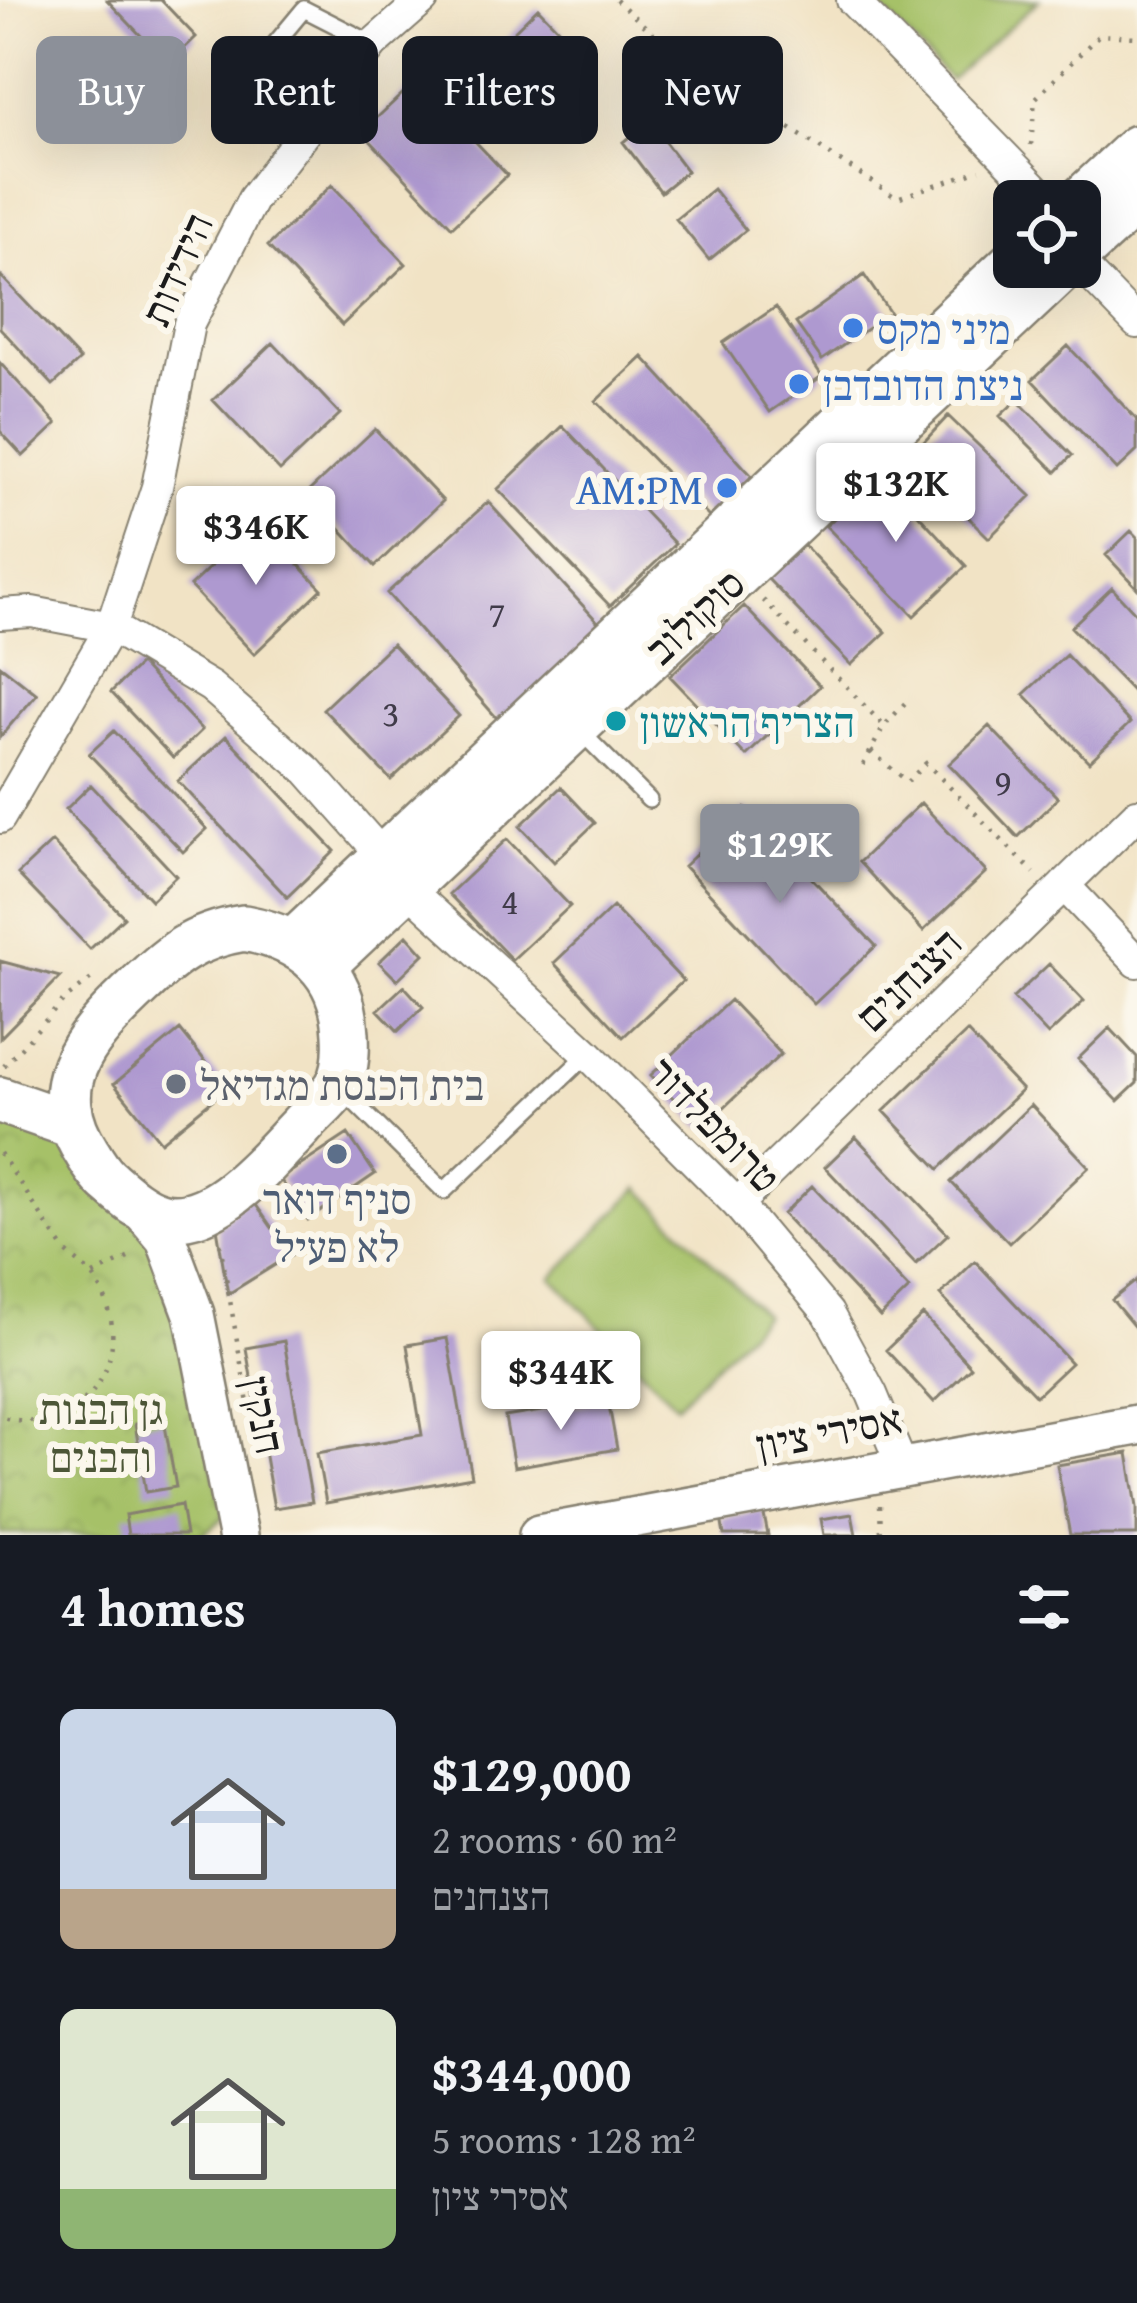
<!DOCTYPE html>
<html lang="en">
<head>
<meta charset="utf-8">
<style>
  :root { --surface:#171b24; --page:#242831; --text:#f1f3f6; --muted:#9ea1a6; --accent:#8c9099 }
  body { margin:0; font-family:"Gentium Book Plus","Frank Ruhl Libre",serif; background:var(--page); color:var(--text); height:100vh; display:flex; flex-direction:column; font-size:45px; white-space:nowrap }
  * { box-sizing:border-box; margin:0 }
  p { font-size:39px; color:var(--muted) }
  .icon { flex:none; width:66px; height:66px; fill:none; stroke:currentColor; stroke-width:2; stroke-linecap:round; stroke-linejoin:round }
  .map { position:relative; height:1535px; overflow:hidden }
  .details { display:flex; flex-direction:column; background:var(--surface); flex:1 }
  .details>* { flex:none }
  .guide { position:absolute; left:36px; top:36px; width:1065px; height:108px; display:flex; gap:24px }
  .tools { position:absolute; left:993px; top:180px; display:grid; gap:24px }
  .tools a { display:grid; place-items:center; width:108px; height:108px; border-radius:18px; background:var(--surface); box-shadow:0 12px 48px #0002; font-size:60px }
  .price { position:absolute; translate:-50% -102px; padding:0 27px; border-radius:12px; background:#fff; color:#222; font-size:39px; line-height:78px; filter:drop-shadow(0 3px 6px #0008) }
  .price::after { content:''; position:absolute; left:50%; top:72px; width:36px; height:27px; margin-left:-18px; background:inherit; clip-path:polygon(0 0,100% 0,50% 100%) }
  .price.on { background:var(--accent); color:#fff }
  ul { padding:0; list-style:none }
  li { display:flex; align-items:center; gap:36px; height:300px; padding:0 60px }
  li span { display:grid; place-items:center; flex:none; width:336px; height:240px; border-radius:18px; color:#555 }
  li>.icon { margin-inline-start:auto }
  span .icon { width:144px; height:144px; fill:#fffc; stroke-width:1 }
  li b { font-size:51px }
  h2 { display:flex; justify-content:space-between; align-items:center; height:144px; padding:0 60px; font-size:51px }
  .pill { padding:0 42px; border-radius:18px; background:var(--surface); box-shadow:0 12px 48px #0002; font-size:42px; line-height:108px }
  .pill.on { background:var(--accent); color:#fff }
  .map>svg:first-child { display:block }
  .green { fill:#a6c168; stroke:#616e42; stroke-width:3 }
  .park { fill:url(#park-crowns); stroke:#616e42; stroke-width:3 }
  .building { fill:#ae99d0 }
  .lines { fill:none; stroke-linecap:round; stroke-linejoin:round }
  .service-casing { stroke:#868070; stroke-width:20 }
  .minor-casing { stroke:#868070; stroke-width:34 }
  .tertiary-casing { stroke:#868070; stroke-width:44 }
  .secondary-casing { stroke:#868070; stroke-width:50 }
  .path { stroke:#868070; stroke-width:4.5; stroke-dasharray:3 9; stroke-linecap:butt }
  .service { stroke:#fff; stroke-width:15 }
  .minor { stroke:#fff; stroke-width:30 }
  .tertiary { stroke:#fff; stroke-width:39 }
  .secondary { stroke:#fff; stroke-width:45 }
  .shop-dot { fill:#3f7fe0; stroke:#fbf7ec; stroke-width:4.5 }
  .culture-dot { fill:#0f9aa8; stroke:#fbf7ec; stroke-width:4.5 }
  .worship-dot { fill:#6b7280; stroke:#fbf7ec; stroke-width:4.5 }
  .service-dot { fill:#5c6f8a; stroke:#fbf7ec; stroke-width:4.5 }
  .labels { text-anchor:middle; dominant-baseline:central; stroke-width:12; stroke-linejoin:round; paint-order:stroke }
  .number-label { font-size:36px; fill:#403b49 }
  .street-label { font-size:42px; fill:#1c1c1c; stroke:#fbf7ec }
  .shop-label { font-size:42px; fill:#366cbe; stroke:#fbf7ec; text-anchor:start }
  .culture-label { font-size:42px; fill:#0d838f; stroke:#fbf7ec; text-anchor:start }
  .worship-label { font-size:42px; fill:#5b616d; stroke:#fbf7ec; text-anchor:start }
  .service-label { font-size:42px; fill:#4e5e75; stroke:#fbf7ec }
  .park-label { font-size:42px; fill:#4c5637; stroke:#fbf7ec }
</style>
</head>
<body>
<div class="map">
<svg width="1137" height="1535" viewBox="0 0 1137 1535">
  <defs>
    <pattern id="park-crowns" width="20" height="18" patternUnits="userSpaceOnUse" patternTransform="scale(3)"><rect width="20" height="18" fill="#a6c168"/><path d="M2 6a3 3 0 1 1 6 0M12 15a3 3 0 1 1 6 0" fill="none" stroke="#8ea55a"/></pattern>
  </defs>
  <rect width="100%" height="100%" fill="#fbf7ec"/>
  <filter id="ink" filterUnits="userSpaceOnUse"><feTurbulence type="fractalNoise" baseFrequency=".00833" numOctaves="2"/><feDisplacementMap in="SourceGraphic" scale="24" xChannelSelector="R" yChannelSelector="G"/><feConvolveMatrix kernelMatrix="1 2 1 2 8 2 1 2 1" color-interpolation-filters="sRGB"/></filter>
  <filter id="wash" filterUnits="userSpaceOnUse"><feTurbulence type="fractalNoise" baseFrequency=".004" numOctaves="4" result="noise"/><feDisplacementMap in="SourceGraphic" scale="48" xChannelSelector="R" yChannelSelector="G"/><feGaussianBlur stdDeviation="2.7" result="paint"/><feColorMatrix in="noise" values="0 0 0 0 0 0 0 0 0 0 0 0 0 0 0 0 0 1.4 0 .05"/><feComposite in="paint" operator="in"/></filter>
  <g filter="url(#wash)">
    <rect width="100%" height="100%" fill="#f1e3c5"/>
    <path class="green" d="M873 0H1039L950 80Z
      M639 1188 764 1315 676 1405 552 1278Z"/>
    <path class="park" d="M0 1116 61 1135 162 1241 225 1517 201 1535 0 1533Z"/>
    <g id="blocks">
      <path class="building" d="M107 0H161L196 37 168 64Z
        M538 8 565 36 528 73 500 45Z
        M417 80 507 175 452 227 362 132Z
        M649 121 687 171 661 192 623 142Z
        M332 185 406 264 342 325 268 246Z
        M713 189 746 230 709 260 676 219Z
        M0 275 80 360 53 385 0 328Z
        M864 275 890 313 822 360 796 323Z
        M776 307 822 376 770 412 723 343Z
        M273 343 340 414 280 471 213 400Z
        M1068 346 1137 420V451L1117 470 1032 380Z
        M643 357 752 476 709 517 596 401Z
        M0 363 57 424 23 456 0 431Z
        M1017 400 1072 455 1056 472 1000 416Z
        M948 416 1031 496 989 538 909 458Z
        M563 426 675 544 610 606 498 489Z
        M375 429 443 501 375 566 307 493Z
        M881 474 966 566 914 616 826 526Z
        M488 502 607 632 503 725 387 593Z
        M258 522 322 589 254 654 190 586Z
        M1131 531 1137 537V588L1106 555Z
        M804 545 886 632 851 665 768 579Z
        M1112 588 1137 615V696L1071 627Z
        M744 606 820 686 746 756 670 676Z
        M392 644 459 716 391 780 323 709Z
        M1066 655 1130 723 1089 762 1024 694Z
        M140 664 202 730 173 758 111 692Z
        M0 665 37 694 0 737Z
        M989 726 1058 798 1018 837 949 764Z
        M114 731 207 829 183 852 89 754Z
        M226 736 335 851 287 897 178 781Z
        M91 785 176 876 151 900 66 809Z
        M561 787 595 823 554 862 520 826Z
        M921 803 986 872 923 931 859 862Z
        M745 808 876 946 814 1004 684 866Z
        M507 839 570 906 512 960 449 894Z
        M52 842 124 917 90 949 18 874Z
        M613 907 683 981 623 1037 554 963Z
        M407 935 424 954 397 980 379 962Z
        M0 961 60 977 0 1038Z
        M1049 964 1084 1001 1048 1035 1013 998Z
        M404 986 423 1007 398 1031 378 1010Z
        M730 1000 781 1054 702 1128 651 1075Z
        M1110 1028 1137 1057V1083L1118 1101 1078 1059Z
        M180 1030 227 1088 161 1142 114 1084Z
        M967 1032 1022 1090 939 1169 884 1111Z
        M1031 1105 1089 1167 1009 1243 951 1182Z
        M348 1134 375 1174 308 1220 280 1179Z
        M856 1137 948 1234 916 1264 825 1167Z
        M812 1186 909 1289 880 1317 783 1214Z
        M249 1195 291 1255 228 1294 217 1228Z
        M975 1261 1071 1363 1036 1396 940 1295Z
        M1137 1280V1330L1112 1300Z
        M923 1315 971 1367 934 1402 886 1350Z
        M447 1338 472 1477 326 1503 317 1453 422 1435 407 1345Z
        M284 1341 312 1502 274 1508 246 1348Z
        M608 1400 617 1449 514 1467 505 1417Z
        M164 1420 176 1487 146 1492 135 1424Z
        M1128 1453 1137 1507V1535H1070L1057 1465Z
        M181 1505 186 1535H128L125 1515Z
        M763 1510 768 1535H724L721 1518Z
        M852 1514 856 1535H824L821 1519Z"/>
    </g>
  </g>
  <g filter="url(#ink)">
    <use href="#blocks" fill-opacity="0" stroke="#868070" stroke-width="3"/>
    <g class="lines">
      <g class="service-casing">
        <path id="service" d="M260 62 304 9 373 44
          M578 729 649 800
          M340 1088 444 1191 588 1054"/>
      </g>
      <g class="minor-casing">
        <path id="minor" d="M852 0 1048 201
          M1080 264 1137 323
          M0 614 32 612 111 627 211 687 308 771 384 857
          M0 818 111 627 157 487 189 324 253 199 373 44 423 0
          M1064 885 1137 962
          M406 887 588 1054 737 1204 828 1313 872 1394 902 1466
          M737 1204 1137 814"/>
      </g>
      <g class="tertiary-casing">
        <path id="tertiary" d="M136 1203 166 1239 194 1314 238 1535
          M539 1535 1137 1425"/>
      </g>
      <g class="secondary-casing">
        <path id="secondary" d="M1080 201 1137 148
          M1080 252 1137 200
          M244 928C304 939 343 970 346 1034 347 1051 346 1072 337 1087 328 1101 311 1114 300 1127 268 1160 212 1230 160 1215 140 1210 122 1193 107 1180 98 1172 92 1161 86 1151 45 1086 82 1041 130 995 169 958 189 937 244 928Z
          M294 942 1014 262
          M322 966 1064 267
          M0 1100 69 1124"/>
      </g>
      <path class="path" d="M616 0 677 55 897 198 980 170
        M1031 145 1035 99 1099 35 1137 37
        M763 600 884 726
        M871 751 907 782 926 763 1034 873
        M863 765 884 726 906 702
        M4 1066 65 999 94 977
        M0 1153C21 1184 41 1216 62 1247 71 1259 86 1266 95 1279 122 1321 118 1373 79 1404 58 1421 25 1425 0 1416
        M220 1243 253 1432
        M93 1275 136 1254
        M880 1505 881 1535"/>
      <use href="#service" class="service"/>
      <use href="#minor" class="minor"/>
      <use href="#tertiary" class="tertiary"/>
      <use href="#secondary" class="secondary"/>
    </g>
  </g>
  <g class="shop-dot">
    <circle cx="853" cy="328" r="12"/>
    <circle cx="799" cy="384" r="12"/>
    <circle cx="727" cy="488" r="12"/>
  </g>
  <circle class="culture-dot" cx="616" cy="721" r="12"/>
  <circle class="worship-dot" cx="176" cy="1084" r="12"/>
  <circle class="service-dot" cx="337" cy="1154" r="12"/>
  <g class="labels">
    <g class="number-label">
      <text x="497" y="613">7</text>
      <text x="391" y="712">3</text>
      <text x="1003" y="781">9</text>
      <text x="510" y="900">4</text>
    </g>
    <g class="street-label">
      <text transform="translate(176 269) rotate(-66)">הידידות</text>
      <text transform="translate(694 616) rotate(-43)">סוקולוב</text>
      <text transform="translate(908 979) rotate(-44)">הצנחנים</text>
      <text transform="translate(715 1124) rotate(46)">טרומפלדור</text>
      <text transform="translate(264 1415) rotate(78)">חנקין</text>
      <text transform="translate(829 1431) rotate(-11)">אסירי ציון</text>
    </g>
    <g class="shop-label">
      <text x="877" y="328">מיני מקס</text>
      <text x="823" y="384">ניצת הדובדבן</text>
      <text x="703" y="488" text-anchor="end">AM:PM</text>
    </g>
    <g class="culture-label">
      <text x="640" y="721">הצריף הראשון</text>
    </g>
    <g class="worship-label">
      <text x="200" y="1084">בית הכנסת מגדיאל</text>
    </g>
    <g class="service-label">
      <text x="337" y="1198">סניף דואר<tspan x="337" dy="48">לא פעיל</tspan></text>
    </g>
    <g class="park-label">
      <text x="101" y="1408">גן הבנות<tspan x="101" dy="48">והבנים</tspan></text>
    </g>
  </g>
</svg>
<div class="tools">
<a><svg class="icon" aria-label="locate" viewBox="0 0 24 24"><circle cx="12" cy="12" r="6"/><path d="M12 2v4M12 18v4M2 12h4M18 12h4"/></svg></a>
</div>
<b class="price" style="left:896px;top:545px">$132K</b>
<b class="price" style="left:256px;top:588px">$346K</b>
<b class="price on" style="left:780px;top:906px">$129K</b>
<b class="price" style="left:561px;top:1433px">$344K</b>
<div class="guide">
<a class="pill on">Buy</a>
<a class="pill">Rent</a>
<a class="pill">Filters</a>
<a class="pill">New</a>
</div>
</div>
<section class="details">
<h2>4 homes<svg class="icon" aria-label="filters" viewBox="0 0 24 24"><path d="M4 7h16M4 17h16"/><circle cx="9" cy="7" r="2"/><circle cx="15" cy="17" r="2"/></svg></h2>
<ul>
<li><span style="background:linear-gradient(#c9d6e8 75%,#b9a48a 0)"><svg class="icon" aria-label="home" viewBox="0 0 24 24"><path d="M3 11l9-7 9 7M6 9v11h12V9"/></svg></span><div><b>$129,000</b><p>2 rooms · 60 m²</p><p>הצנחנים</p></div></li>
<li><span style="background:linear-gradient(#dfe7d0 75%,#8fb573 0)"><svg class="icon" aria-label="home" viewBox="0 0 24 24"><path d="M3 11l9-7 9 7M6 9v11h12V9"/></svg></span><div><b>$344,000</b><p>5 rooms · 128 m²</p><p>אסירי ציון</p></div></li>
</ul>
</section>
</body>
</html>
